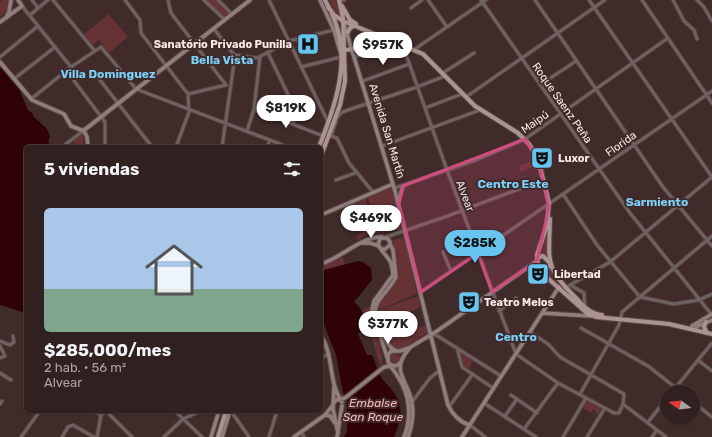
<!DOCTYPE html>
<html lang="es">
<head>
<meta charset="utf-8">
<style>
  :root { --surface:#312020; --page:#3d2d2d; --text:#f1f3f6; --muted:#a8a3a5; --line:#4c3e3e; --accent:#66c4ef }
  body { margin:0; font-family:Rubik,sans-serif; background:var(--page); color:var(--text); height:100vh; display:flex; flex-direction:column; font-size:15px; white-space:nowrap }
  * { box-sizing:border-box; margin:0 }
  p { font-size:13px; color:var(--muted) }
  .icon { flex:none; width:22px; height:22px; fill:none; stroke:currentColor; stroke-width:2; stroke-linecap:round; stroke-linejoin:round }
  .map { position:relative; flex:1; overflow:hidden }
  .sheet { position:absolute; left:24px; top:145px; width:299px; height:268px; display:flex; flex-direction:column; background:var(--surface); border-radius:6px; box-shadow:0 1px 3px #0004,0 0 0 1px var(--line) }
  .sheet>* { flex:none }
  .needle { width:26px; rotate:284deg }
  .buttons { position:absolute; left:660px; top:385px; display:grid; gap:8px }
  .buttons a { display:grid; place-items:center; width:40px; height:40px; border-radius:50%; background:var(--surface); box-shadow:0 1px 3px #0004,0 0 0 1px var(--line); font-size:20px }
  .price { position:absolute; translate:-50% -34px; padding:0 9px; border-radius:14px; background:#fff; color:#222; font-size:13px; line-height:26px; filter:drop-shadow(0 1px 2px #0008) }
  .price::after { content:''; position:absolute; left:50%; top:24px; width:12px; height:9px; margin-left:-6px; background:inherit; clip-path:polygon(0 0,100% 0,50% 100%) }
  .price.selected { background:var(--accent); color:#111 }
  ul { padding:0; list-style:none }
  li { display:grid; align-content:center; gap:8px; height:212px; padding:0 20px }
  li+li { border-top:1px solid var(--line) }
  li span { display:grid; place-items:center; height:124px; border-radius:6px; color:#555 }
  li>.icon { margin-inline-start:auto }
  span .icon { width:72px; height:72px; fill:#fffc; stroke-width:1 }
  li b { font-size:17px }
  h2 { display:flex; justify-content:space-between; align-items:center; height:48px; padding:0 20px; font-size:17px }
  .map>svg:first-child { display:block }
  .green { fill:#663233 }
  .water { fill:#2e0207 }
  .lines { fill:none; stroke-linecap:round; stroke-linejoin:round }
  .street-casing { stroke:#5e4848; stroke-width:4.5 }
  .secondary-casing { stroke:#5e4848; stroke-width:5.5 }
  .primary-casing { stroke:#5e4848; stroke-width:6 }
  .street { stroke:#6e6362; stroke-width:2.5 }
  .secondary { stroke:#907e7d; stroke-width:3.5 }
  .primary { stroke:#aa9392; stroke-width:4 }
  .marked { fill:#cf4c7e; fill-opacity:0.2; stroke:#cf4c7e; stroke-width:3; stroke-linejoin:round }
  .labels { text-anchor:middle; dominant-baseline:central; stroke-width:4; stroke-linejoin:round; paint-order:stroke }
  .poi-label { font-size:11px; font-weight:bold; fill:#f7e8e7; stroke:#412a2a; text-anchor:start }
  .street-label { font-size:11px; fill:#f7e8e7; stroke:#412a2a }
  .neighbourhood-label { font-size:12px; font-weight:bold; fill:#7bd0f8; stroke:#412a2a }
  .water-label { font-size:12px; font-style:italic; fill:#f7b9b8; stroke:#412a2a }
</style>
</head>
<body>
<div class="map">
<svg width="712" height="437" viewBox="0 0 712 437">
  <rect width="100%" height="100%" fill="#412a2a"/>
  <path class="green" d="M3 0H9L8 9 0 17V2Z
    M206 0H217L232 14 225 20Z
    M329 0H337L340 17 335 12Z
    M109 14 128 37 109 53 99 40 92 45 84 34Z
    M80 133 83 136 84 147H77L72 140Z
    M529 162 532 167 521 172 519 166Z
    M391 187 402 229 365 235 358 240 356 237C374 223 375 218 367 196Z
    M365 198C369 208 373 217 366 225L365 222 352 227 345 208Z
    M548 227V256H547L539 254Z
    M405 237 417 294 378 310 377 305 397 279 398 273 393 242 394 240Z
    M342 257 345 264 321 270V266Z
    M550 269 557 281V283L542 270Z
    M418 296 420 307 394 321 400 331 426 326 428 332 402 349H397C386 343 377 322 379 310Z
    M370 306C369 326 384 343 382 365L380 366 372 338 374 337 371 327 368 326 362 310Z
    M459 352 473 361 468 370 463 365Z
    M390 358a5 5 0 1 1 10 0a5 5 0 1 1-10 0Z
    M587 401 601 409 598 415 593 409 591 413 583 408Z"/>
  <path class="water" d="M0 67 19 89 28 110 33 114V116L47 129 50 137 48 142 51 147H26V313L0 305Z
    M358 261 363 262 371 268 372 280 354 302C362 307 364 318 366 328H371L374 336 371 337 366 332H360L358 334 367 355H372C376 362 377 372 382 378 385 384 391 387 394 393 405 407 400 423 394 437H344L347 431V401L343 393 336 355 324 324 321 322V271Z"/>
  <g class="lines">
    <g class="street-casing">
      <path id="street" d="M32 0 38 8
        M53 0 94 50
        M125 0 140 20 141 33 188 94 189 112 176 147
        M168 0 171 13 226 85
        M204 0 225 20
        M218 0 232 14
        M269 0 328 122
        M428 0 447 27
        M481 0 630 213 712 315
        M535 0 663 187 712 246
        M589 0 712 177
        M642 0 712 103
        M673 0 684 21 694 30 697 39
        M697 0 704 7 712 21
        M340 2 344 0
        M22 6 71 67
        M411 8 422 0
        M30 15 48 0
        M214 29 235 56 222 147
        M403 46 447 170 516 354 558 383 614 413H619L623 404 624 394 560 357 548 344 530 332
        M415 49 486 0
        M268 53 296 111 293 124
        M235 55 257 58 289 41 334 30
        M0 57 38 26
        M355 57 394 43
        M301 67 341 57
        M66 70 105 122V147
        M93 71 152 147
        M443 73 474 53
        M14 79 55 47
        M363 81 409 64
        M540 85 576 61
        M188 94 226 85
        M466 97 605 0
        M31 99 71 67 101 47 136 89 288 147
        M425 108 462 94
        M254 109 323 136
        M247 131 254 109 260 57
        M382 146 480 110
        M62 147 83 131
        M267 147 270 140
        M336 180 355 173
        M395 188 476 160 525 139 668 38
        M373 192 349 163 337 138 331 136 337 118 342 112 417 87 445 76
        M563 194 597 245 640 297
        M386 237 445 217 543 180
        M443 252 451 271
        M570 285 584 293 585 308
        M565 288 610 262 712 177
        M421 292 712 91
        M640 297 674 304 699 300 712 294
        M499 311 516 298
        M581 328 648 366 681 392
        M432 335H436L501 376
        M0 341 10 345 14 342 13 336
        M0 346 5 356 0 358
        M457 348 462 367 493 388
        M321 358 329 354
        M698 360 712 371
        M0 373 11 380
        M672 392 712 343
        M580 394 619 325 622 312 712 236
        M511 395 537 413
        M412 402 430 378 439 371
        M693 402 712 417
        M484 403 536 437
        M0 404 2 401
        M623 404 666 437
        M449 407 472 375
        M94 411 101 415
        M106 411 132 437
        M175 411 202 437
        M231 411 249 437
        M505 416 517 399
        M648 422 667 398
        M470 425 485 437
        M524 429 558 383
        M301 432 304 437
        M21 437 40 411
        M62 437 68 427 73 425 94 437
        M97 437 101 415 106 411
        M164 437 183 419 200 411
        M269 437 277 411
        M563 437 586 398
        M587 437 605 408
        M652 437 657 430"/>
    </g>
    <g class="secondary-casing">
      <path id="secondary" d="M320 0 334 30 340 51
        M6 18 9 12 11 0
        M343 21 395 191 448 405C452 414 460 422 469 425
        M0 22 22 6 18 0
        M0 62 32 100 64 114 71 126 84 131 87 137 88 147
        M83 131 250 0
        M399 199 403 186
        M321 215 393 184
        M362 243H370L379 246
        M390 244 393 250 396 277C381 304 366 299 383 333 386 340 388 347 396 351
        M381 249H385L390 245V242L387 238H380L378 245C386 258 392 257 393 275L374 301 372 310 387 357
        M321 264C341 258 362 236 382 237
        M542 313 591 316
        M692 326 712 314
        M696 327 712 320
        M321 336C334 355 328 382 342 402
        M401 362 396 366 391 365 388 362V355L391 351H400L409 348 437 331 537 261
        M389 364C392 369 396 372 398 377 410 395 412 417 404 437
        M334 386 333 409 338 433
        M333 404 336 400 345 398 384 367 391 366
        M325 415 330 416 335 423
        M211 437 219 411
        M222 437 230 411
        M294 437 325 415 333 405
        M337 437 342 406
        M408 437C412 426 414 415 412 403 409 381 389 371 409 349
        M462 437 559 287"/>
    </g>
    <g class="primary-casing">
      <path id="primary" d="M325 0 329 8
        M342 6 350 20 356 24
        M328 7 334 15 343 21 423 54 475 106 518 133 529 144 538 159 549 203 547 225 537 255 538 266 543 274 588 314 596 317 669 324 712 334
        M348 32 350 28 354 26
        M345 50 353 49
        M319 147C335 105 353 59 332 14
        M321 156 340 105 345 81 343 18 339 0
        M550 219C549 262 544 267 577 299 584 307 591 314 602 315
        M537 260 539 257 543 256 550 263
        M538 265 546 269 550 265
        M706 322 704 327 706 331
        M218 437 226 411"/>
    </g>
    <use href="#street" class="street"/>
    <use href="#secondary" class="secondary"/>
    <use href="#primary" class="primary"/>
  </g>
  <path class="marked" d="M525 139 538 159 549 207 537 261 492 292 478 253 421 292 399 204 403 186Z"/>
  <defs>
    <g id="hospital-square" transform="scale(1.15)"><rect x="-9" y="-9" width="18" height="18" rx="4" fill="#66c4ef" stroke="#412a2a"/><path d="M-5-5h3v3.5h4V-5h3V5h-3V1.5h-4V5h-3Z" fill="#111"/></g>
    <g id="theatre-square" transform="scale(1.15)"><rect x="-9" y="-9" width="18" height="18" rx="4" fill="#66c4ef" stroke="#412a2a"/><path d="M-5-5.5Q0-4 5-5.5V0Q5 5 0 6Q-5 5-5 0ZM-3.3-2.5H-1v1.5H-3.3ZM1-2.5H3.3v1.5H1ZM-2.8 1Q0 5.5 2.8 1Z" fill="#111"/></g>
  </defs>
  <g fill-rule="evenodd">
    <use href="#hospital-square" x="308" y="44"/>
    <use href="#theatre-square" x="542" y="158"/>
    <use href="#theatre-square" x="538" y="274"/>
    <use href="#theatre-square" x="469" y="302"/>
  </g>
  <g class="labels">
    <g class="poi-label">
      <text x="292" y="44" text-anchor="end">Sanatório Privado Punilla</text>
      <text x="558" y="158">Luxor</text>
      <text x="554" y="274">Libertad</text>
      <text x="484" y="302">Teatro Melos</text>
    </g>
    <g class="street-label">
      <text transform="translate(562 103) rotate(55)">Roque Saenz Peña</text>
      <text transform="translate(535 122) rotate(-35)">Maipú</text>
      <text transform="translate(387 131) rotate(73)">Avenida San Martín</text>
      <text transform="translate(621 144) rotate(-35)">Florida</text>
      <text transform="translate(465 196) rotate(69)">Alvear</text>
    </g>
    <g class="neighbourhood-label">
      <text x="222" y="60">Bella Vista</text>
      <text x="108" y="74">Villa Dominguez</text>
      <text x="513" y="184">Centro Este</text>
      <text x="657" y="202">Sarmiento</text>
      <text x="516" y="337">Centro</text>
    </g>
    <g class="water-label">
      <text x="373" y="403">Embalse<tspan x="373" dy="14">San Roque</tspan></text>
    </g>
  </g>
</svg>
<div class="buttons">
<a><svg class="needle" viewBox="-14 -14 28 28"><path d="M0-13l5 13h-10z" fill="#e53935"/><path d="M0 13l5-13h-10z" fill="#a8a3a5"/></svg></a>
</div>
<b class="price" style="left:383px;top:66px">$957K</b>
<b class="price" style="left:286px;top:129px">$819K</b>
<b class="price" style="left:371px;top:239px">$469K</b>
<b class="price selected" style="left:475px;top:264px">$285K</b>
<b class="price" style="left:388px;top:345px">$377K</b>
<section class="sheet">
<h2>5 viviendas<svg class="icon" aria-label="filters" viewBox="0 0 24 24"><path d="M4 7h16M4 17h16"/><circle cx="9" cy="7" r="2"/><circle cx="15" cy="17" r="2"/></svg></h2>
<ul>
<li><span style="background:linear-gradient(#a9c7e8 65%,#7fa58c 0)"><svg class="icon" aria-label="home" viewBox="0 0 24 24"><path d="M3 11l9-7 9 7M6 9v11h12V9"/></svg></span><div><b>$285,000/mes</b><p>2 hab. · 56 m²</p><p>Alvear</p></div></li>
</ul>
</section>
</div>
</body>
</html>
